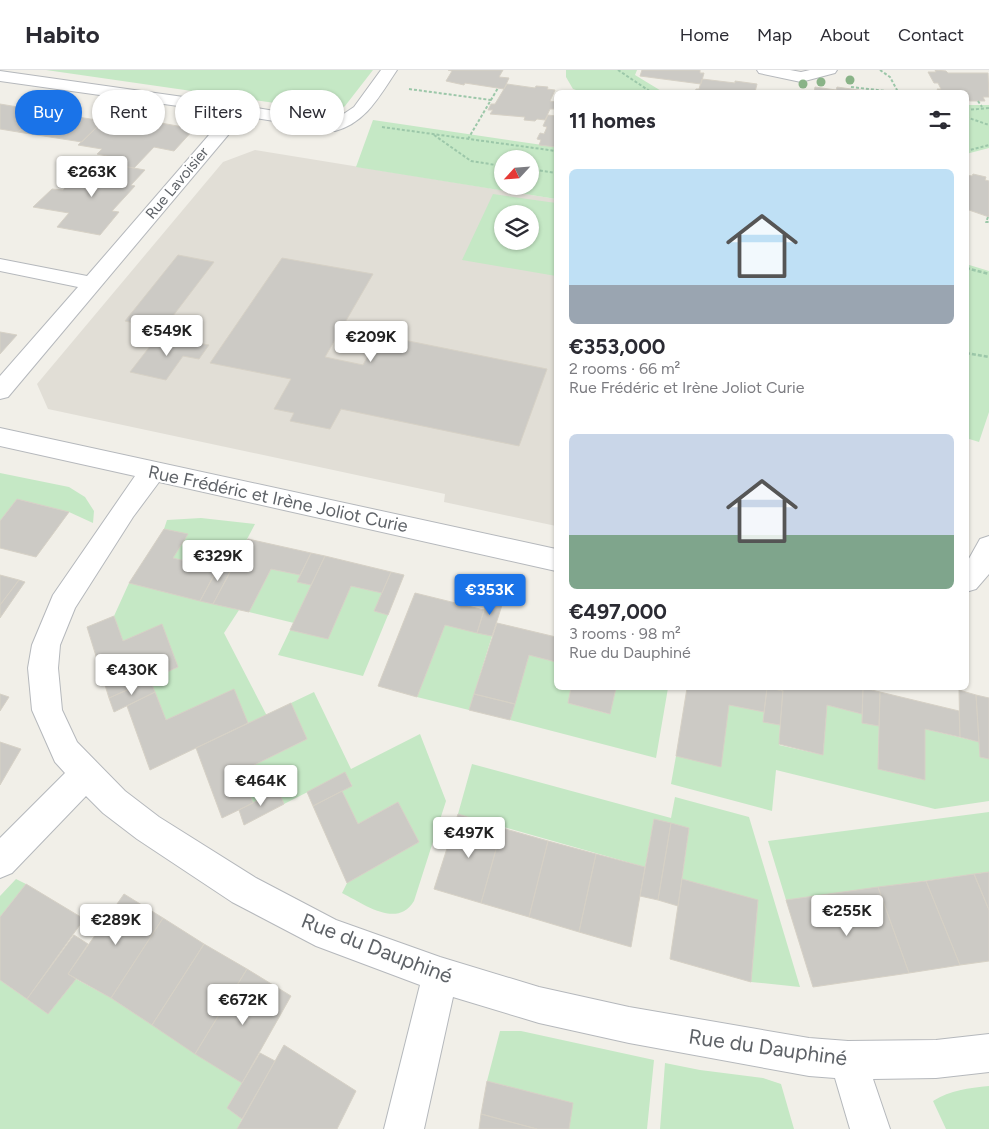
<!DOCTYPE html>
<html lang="en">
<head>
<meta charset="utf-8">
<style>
  :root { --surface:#fff; --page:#f2f2f3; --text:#2b2b33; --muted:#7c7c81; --line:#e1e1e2; --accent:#1a73e8 }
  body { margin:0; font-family:Figtree,sans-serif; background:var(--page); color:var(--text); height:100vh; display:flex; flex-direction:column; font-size:19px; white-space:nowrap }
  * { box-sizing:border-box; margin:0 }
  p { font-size:16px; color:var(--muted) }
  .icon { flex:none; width:28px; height:28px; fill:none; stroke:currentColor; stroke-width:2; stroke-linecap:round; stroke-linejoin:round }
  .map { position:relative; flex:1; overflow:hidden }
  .side { position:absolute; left:554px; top:20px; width:415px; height:600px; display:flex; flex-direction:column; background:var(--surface); border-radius:8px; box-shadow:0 1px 4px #0004 }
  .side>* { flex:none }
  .guide { position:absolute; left:15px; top:20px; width:464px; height:45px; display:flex; gap:10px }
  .needle { width:32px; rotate:244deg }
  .tools { position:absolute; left:494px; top:80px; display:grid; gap:10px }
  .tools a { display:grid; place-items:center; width:45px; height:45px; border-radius:50%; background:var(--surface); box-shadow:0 1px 4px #0004; font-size:25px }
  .price { position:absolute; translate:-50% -42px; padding:0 11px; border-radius:5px; background:#fff; color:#222; font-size:16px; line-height:32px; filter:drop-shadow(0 1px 2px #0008) }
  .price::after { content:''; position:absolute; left:50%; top:30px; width:15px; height:11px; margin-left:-8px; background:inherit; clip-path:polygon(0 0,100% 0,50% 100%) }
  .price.on { background:var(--accent); color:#fff }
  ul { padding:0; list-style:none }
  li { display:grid; align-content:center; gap:10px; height:265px; padding:0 15px }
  li span { display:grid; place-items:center; height:155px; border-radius:8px; color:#555 }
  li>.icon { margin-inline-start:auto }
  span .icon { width:90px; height:90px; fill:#fffc; stroke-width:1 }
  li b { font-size:21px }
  h2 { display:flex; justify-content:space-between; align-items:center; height:60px; padding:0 15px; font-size:21px }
  .chip { padding:0 18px; border-radius:22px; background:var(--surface); box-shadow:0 1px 4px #0004; font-size:18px; line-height:45px }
  .chip.on { background:var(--accent); color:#fff }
  header { display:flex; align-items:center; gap:30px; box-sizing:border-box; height:70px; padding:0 25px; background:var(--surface); border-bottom:1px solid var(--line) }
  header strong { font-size:24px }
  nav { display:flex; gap:28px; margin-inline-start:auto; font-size:18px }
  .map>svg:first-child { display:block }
  .education { fill:#e1ded6; fill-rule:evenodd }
  .green { fill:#c5e8c5; fill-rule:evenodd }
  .building { fill:#cccac5; stroke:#d6d1c6 }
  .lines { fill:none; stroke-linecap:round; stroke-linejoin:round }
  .minor-casing { stroke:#b5b8bc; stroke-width:2 }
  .path-far1 { stroke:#9cc7a9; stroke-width:2; stroke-dasharray:3 2; stroke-linecap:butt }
  .path { stroke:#9cc7a9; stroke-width:2.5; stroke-dasharray:4 2; stroke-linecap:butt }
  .minor { fill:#fff; fill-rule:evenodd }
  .tree { fill:#89b387 }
  .labels { text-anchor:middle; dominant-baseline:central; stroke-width:4; stroke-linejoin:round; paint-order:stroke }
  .far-street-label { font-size:15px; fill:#5f6368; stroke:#fff }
  .street-label { font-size:18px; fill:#5f6368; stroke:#fff }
  .near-street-label { font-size:21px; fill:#5f6368; stroke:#fff }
</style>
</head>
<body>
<header>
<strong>Habito</strong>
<nav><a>Home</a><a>Map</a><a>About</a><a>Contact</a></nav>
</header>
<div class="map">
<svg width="989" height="1059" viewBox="0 0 989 1059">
  <rect width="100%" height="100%" fill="#f1efe8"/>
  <path class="education" d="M255 80 556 129V456L444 432 445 424 48 339 37 314 223 92ZM502 144H530V171H502Z"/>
  <path class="green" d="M46 0H373L345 36 340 40 331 41Z
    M566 0H637L635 5 663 22H582L573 19 566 7Z
    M966 35H989V78L966 84Z
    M373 50 556 77V129L356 97ZM502 89H530V116H502Z
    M493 124 556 133V206L462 190ZM502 144H530V171H502Z
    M966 194 989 201V342L979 372 966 368Z
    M0 403 69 417 85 427 94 441 93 453 69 442 17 429 0 451Z
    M201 448 255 454 235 492 223 489 217 499 173 488 187 464 164 459 167 450Z
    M271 499 300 505 298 512 311 515 294 553 249 542Z
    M129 513 239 540 224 563 267 646 248 653 234 620 166 650 150 610 178 597 162 555 123 571 114 546Z
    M351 516 382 523 374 541 388 545 363 606 278 585 290 560 328 568Z
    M445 555 492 566 469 640 417 627Z
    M529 585 556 592V618H571L568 633 609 644 616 618H668L656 688 510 650Z
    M314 622 351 699 420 664 446 731 414 831C397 859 364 834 342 823L347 813 419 772 398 732 358 754 342 721 352 715 345 703 284 734 278 720 253 733 240 702 307 669 291 633Z
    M729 635 764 642 763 652 780 655 779 675 823 685 827 635 862 644V653L879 656 878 699 924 710 925 659 979 672 980 687 989 689V731L935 739 776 700 772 741 671 714 676 686Z
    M472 694 671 748 675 727 749 747 800 917 751 912 758 831 682 809 689 758 654 749 645 797 458 744Z
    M989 742V802L786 830 768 771Z
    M16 809 26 814 0 847V826Z
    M76 909 111 928 242 1013 227 1038 242 1049 237 1059H0V910L48 944Z
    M500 961H521L654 990 647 1059H569L572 1033 487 1011Z
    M665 993 700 1000 763 1008 781 1014 794 1059H660Z
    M989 1016V1059H946L933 1031C951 1020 968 1018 989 1016Z"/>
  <path class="building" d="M448 0H503L499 7 509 8 504 19 465 13 464 15 446 11 452 1Z
    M642 0H700V3H704L701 14 640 6Z
    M935 0 946 1 948 3H988L989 27H983L985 31H970L966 29V22H939L937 19H941L938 13H934L928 2H936Z
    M702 9 735 13V11L757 14 755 22H695L696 19H699Z
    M507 14 535 18 536 16 548 17 547 19 555 20 550 31 556 32 554 39H550L545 50 537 49 535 51 524 50 525 47 490 44 493 40H488L491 34H495Z
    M815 17 836 20 837 17 872 22H814Z
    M0 34 42 41 18 62 0 59Z
    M42 41 65 45 103 51 82 72 18 62Z
    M548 45 556 46V77L539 75 541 70 537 69 540 63 544 64 547 57 543 56Z
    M103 51 118 53 120 51 156 57 161 53 194 59 174 81 154 77 134 98 105 93 112 87 97 84 102 79 78 75Z
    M105 93 145 100 131 115 135 116 112 141 119 142 100 165 57 157 69 143 33 137 52 119 63 120 72 111 81 112 96 98 100 99Z
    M973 104 986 107 985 110 989 111V147L966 139V105L972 106Z
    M178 185 214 192 163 259 125 251Z
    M282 188 373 204 325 287 363 295 379 265 547 299 519 376 341 339 330 359 290 351 294 343 274 339 291 309 210 293Z
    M0 262 17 265 0 284Z
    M158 266 209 275 199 289 183 286 166 310 130 302Z
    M17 429 69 442 36 487 0 478V451Z
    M164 459 188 464 173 488 217 499 200 531 129 513Z
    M248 469 311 483 300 505 271 499 249 542 213 534Z
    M311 483 325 486 311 515 297 512Z
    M325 486 391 502 382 523 351 516 328 569 290 560Z
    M223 489 235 492 213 534 200 531Z
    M391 502 404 505 388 545 374 541Z
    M0 505 19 510 0 535Z
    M19 510 25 512 0 548V535Z
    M415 523 484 540 477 563 445 555 417 627 378 616Z
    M489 525 504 529 492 566 477 563Z
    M114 546 123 571 162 554 178 597 109 628 87 557Z
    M497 553 556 567V592L529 585 515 634 474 624Z
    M150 610 155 622 114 642 109 628Z
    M571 618H616L610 644 568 633Z
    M687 618H767L764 642 729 635 721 697 676 686Z
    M767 618 783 621 780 655 763 652Z
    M783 618H863L862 644 827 635 823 685 779 674Z
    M863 618 880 622 879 656 862 653Z
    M234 619 248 653 150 700 127 636 155 622 166 650Z
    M959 620 976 625 979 672 960 667Z
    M880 622 959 641 960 667 925 659V710L878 699Z
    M0 624 9 627 0 641Z
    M474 624 515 634 510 650 469 640Z
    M976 625 989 628V689L980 687Z
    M291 633 307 669 240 702 253 733 222 748 196 678Z
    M0 672 21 679 0 715Z
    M345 702 352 716 313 736 307 722Z
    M278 720 284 734 244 755 239 740Z
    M342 721 358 754 398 732 419 772 347 813 313 736Z
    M458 744 502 758 481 833 434 819Z
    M654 749 671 753 658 830 640 826Z
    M671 753 689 758 678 836 658 830Z
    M502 758 548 771 529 847 481 833Z
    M548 771 596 784 579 862 529 847Z
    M596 784 645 797 631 877 579 862Z
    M989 802V840L974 804Z
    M974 804 989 840V891L960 895 926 811Z
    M682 809 758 830 751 912 670 889Z
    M926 811 960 895 909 903 878 817Z
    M26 814 84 849 27 929 0 910V847Z
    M878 817 909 903 813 917 786 830Z
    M124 824 163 848 111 928 68 904Z
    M163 848 204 874 152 955 111 928Z
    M74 865 88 874 68 904 76 909 48 944 27 929Z
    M204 874 247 899 195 984 152 955Z
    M247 899 291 926 242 1013 195 984Z
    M284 975 356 1021 337 1059H237Z
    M260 983 275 991 242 1049 227 1038Z
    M487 1011 573 1033 569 1059H537L481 1044Z
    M481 1044 537 1059H479Z"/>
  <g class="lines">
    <g class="minor-casing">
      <path id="minor" d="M381 0H397C380 25 366 53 335 61L244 46 8 327 0 329V306L78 217 0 201V189L87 206 228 43 0 11V1L240 35 333 51 354 37Z
        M757 0H790L801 2 810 0H837L835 3 801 12 759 3Z
        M0 358 556 479V501L159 412 133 447 75 538 60 575 58 598 62 640 77 672 125 721 159 747 256 808 336 850 440 887 539 917 629 937 809 968 848 971 936 970 989 964V1002L936 1008 873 1009 890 1059H850L835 1008 809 1006 629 973 539 953 453 927 424 1059H384L420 915 316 876 232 832 137 769 103 743 86 726 12 803 0 808V768L65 703 55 692 32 640 28 598 32 575 53 525 135 406 0 376Z
        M989 466V504L976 519 966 522V494L980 469Z"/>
    </g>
    <path class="path-far1" d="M618 0 651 22
      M880 0 890 7 898 22
      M851 17 895 22
      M409 19 491 30
      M978 31 982 37
      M966 40 989 38
      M966 47 989 55
      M382 57 556 81
      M434 65 471 91 502 96
      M468 69 498 18
      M966 81 989 75
      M530 99 556 103
      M988 147 986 152H989"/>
    <path class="path" d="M966 198 989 204
      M966 283 989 287"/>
    <use href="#minor" class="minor"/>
  </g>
  <g class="tree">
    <circle cx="850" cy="10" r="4.5"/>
    <circle cx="821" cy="12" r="4.5"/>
    <circle cx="803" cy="14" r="4.5"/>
  </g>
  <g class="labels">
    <g class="far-street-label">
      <text transform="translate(177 113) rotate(-50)">Rue Lavoisier</text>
    </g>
    <g class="street-label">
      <text transform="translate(278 429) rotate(12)">Rue Frédéric et Irène Joliot Curie</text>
    </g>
    <g class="near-street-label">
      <text transform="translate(377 878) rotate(21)">Rue du Dauphiné</text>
      <text transform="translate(768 977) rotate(8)">Rue du Dauphiné</text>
    </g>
  </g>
</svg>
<div class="tools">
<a><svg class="needle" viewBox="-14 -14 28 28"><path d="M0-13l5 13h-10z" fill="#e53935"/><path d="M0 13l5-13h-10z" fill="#7c7c81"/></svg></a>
<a><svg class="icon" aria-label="layers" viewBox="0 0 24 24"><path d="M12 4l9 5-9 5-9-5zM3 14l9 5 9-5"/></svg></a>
</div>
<b class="price" style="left:92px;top:128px">€263K</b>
<b class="price" style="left:167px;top:287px">€549K</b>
<b class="price" style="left:371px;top:293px">€209K</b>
<b class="price" style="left:218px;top:512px">€329K</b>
<b class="price on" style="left:490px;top:546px">€353K</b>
<b class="price" style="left:132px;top:626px">€430K</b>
<b class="price" style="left:261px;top:737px">€464K</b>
<b class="price" style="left:469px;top:789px">€497K</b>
<b class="price" style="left:847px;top:867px">€255K</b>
<b class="price" style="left:116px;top:876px">€289K</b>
<b class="price" style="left:243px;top:956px">€672K</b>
<div class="guide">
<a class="chip on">Buy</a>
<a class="chip">Rent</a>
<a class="chip">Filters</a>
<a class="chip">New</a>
</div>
<section class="side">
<h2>11 homes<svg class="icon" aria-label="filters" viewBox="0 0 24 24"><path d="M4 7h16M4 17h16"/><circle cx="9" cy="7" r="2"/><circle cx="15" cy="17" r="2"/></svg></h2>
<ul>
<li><span style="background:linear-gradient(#bfe0f5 75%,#9aa5b1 0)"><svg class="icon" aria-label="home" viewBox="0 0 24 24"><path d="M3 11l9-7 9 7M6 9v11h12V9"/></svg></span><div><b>€353,000</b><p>2 rooms · 66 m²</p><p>Rue Frédéric et Irène Joliot Curie</p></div></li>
<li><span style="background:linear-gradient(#c9d6e8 65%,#7fa58c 0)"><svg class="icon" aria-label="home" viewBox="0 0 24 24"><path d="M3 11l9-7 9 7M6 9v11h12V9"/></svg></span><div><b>€497,000</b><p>3 rooms · 98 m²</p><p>Rue du Dauphiné</p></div></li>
</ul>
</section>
</div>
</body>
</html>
